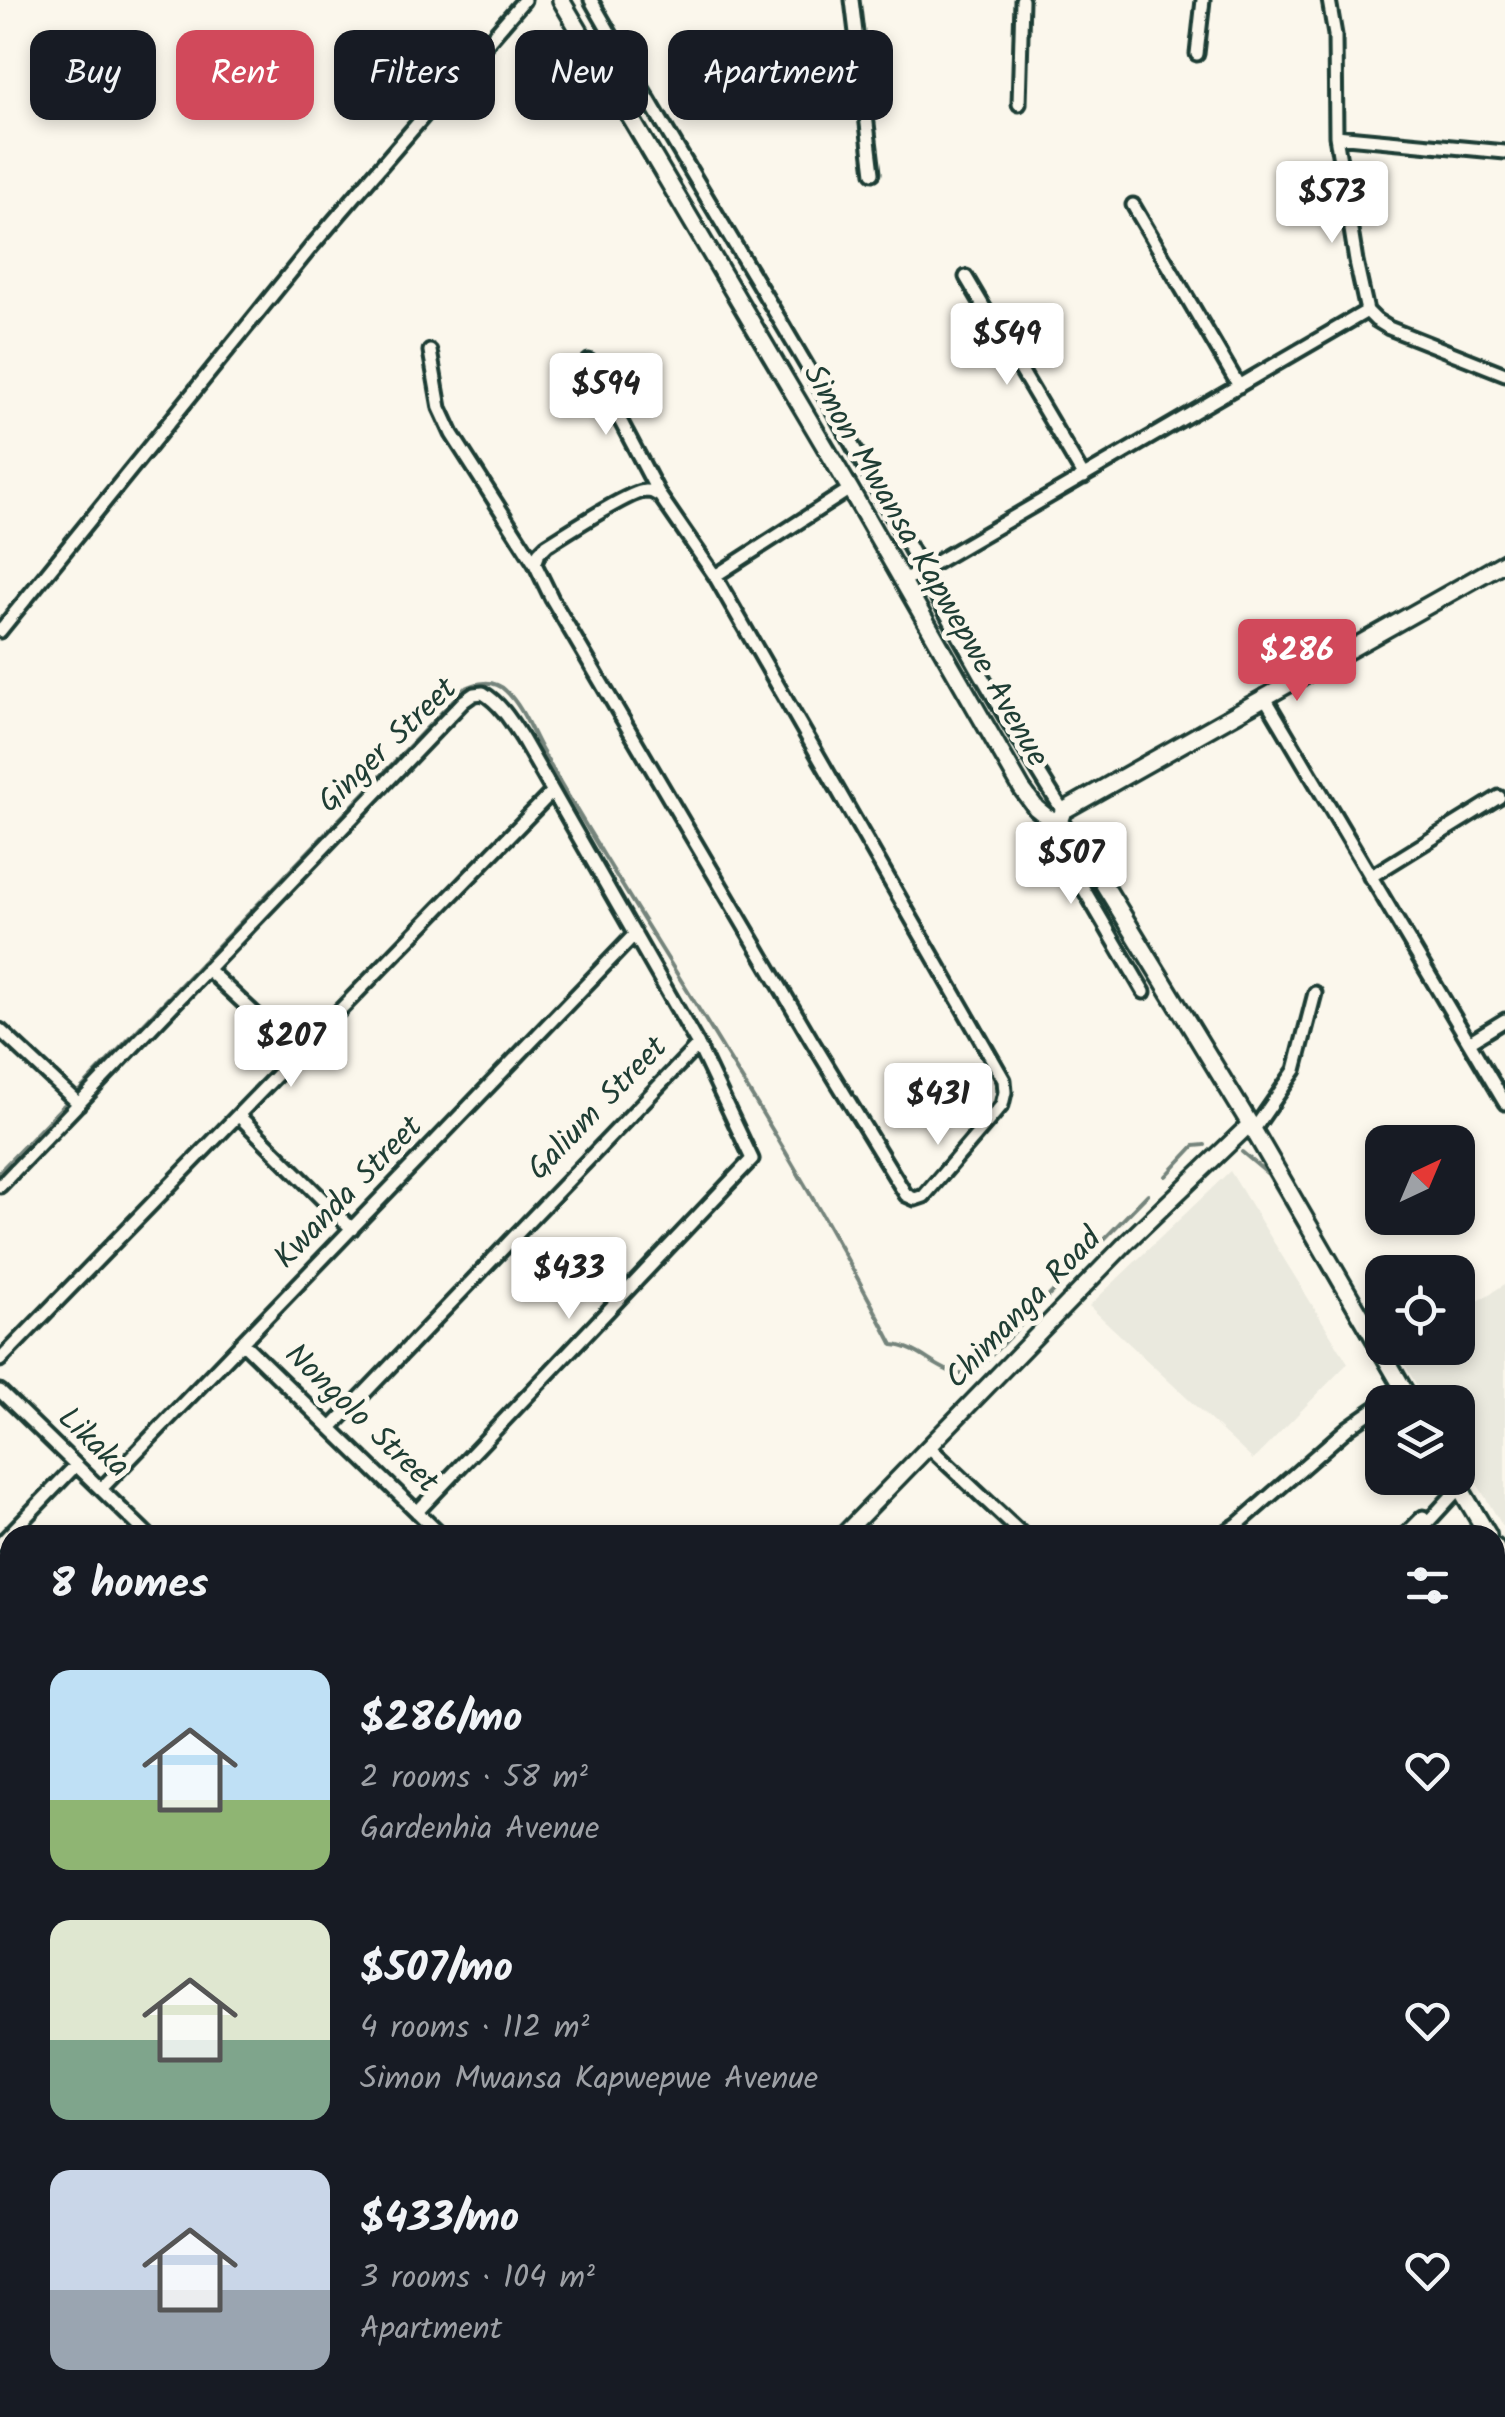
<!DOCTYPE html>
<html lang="en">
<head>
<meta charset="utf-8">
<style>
  :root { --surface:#171b24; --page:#20242c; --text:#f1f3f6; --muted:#9ea1a6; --accent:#d1495b }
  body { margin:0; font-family:Kalam,sans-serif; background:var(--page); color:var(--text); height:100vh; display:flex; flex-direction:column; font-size:38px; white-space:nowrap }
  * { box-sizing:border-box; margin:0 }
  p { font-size:32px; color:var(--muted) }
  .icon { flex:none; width:55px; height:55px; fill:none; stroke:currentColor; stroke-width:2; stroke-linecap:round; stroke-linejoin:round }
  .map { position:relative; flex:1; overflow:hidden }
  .panel { position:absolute; left:0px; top:1525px; width:1505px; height:892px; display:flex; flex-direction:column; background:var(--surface); border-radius:30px 30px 0 0; box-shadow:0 5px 15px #0003 }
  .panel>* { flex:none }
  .guide { position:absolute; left:30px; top:30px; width:1000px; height:90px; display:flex; gap:20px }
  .needle { width:65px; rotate:44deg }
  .tools { position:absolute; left:1365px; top:1125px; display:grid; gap:20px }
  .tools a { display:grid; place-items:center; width:110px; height:110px; border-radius:20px; background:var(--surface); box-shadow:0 5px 15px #0003; font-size:50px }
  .price { position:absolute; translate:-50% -85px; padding:0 22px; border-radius:10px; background:#fff; color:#222; font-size:32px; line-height:65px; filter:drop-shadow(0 2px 5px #0008) }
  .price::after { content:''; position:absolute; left:50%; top:60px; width:30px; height:22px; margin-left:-15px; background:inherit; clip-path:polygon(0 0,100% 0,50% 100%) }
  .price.active { background:var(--accent); color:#fff }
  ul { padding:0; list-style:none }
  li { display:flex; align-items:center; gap:30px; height:250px; padding:0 50px }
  li span { display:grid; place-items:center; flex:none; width:280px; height:200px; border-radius:20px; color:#555 }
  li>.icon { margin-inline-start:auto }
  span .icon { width:120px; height:120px; fill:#fffc; stroke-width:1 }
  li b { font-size:42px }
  h2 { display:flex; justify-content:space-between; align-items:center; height:120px; padding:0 50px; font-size:42px }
  .tag { padding:0 35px; border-radius:20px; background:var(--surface); box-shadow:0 5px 15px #0003; font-size:35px; line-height:90px }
  .tag.active { background:var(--accent); color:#fff }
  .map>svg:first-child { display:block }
  .built { fill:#eae9de }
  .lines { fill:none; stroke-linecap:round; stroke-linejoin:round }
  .stream { stroke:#74847b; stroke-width:4 }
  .minor-casing { stroke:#1f3d34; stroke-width:19 }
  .tertiary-casing { stroke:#1f3d34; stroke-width:21 }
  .secondary-casing { stroke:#1f3d34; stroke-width:22 }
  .minor { stroke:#fbf7ec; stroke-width:11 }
  .tertiary { stroke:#fbf7ec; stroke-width:14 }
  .secondary { stroke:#fbf7ec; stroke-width:15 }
  .labels { text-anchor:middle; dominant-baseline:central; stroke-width:10; stroke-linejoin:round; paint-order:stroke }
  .street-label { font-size:32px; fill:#1f3d34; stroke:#fbf7ec }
</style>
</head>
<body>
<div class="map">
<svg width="1505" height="2417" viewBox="0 0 1505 2417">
  <rect width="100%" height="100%" fill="#fbf7ec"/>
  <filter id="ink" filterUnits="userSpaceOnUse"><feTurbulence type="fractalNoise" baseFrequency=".01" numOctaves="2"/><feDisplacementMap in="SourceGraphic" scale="20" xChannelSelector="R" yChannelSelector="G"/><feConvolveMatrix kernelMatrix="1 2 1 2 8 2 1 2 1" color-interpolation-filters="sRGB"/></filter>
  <g filter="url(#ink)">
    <path class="built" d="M1230 1171 1348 1363 1253 1460 1089 1306Z
      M1505 1284V1530L1458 1452V1402H1427L1397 1352 1404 1348H1458V1314Z"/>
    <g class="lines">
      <path class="stream" d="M79 1091 464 689C477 682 494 679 506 691 522 706 531 731 541 749 561 785 582 819 603 854 702 1016 806 1176 893 1345 923 1347 941 1379 973 1374L1148 1194
        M1242 1152 1268 1174 1391 1385
        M0 1171 64 1105
        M1166 1176 1194 1146 1205 1145"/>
      <g class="minor-casing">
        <path id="minor" d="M591 0C668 136 751 269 829 404 907 540 979 679 1063 811
          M852 0 873 173
          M1329 0 1335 35 1336 136 1356 261 1367 311 1376 320 1389 328 1505 374
          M1197 54 1203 0
          M1019 104 1022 0
          M1336 136 1505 152
          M1133 205 1239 386
          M966 277 1084 477
          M430 351 440 408 452 434 535 564 552 599 812 1041 906 1195 915 1199 924 1196 1002 1105 1005 1092 1004 1080 715 576 660 496 589 361
          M535 564 539 553 547 545C565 534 628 492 645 491 652 491 653 492 660 496
          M715 576 850 489
          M904 581 1367 311
          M0 631 312 246 524 0
          M1264 696 1505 1103
          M1059 822 1053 830 1055 840 1144 992
          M1370 877 1499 797
          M207 969 297 1053
          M0 1030 79 1104
          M1469 1042 1505 1020
          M239 1116 352 1229
          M1253 1131 1295 1070 1315 993
          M0 1186 464 701 474 694 483 693C501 704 511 721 522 738L698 1045 752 1159 417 1512
          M242 1342 441 1535
          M0 1360 552 792
          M0 1391 148 1535
          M331 1428 698 1045
          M929 1447 1023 1535
          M101 1489 635 934
          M1221 1535 1238 1524 1349 1427 1403 1389
          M1405 1535 1423 1517
          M1416 1535 1460 1487
          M0 1544 76 1465
          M1495 1710 1505 1701
          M0 1742 10 1731
          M0 1823 10 1827
          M1495 1897 1505 1906
          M0 2015 10 2018
          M0 2221 10 2210
          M1495 2221 1505 2203
          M1495 2309 1505 2320
          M236 2408 245 2417
          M302 2408 311 2417
          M776 2408 786 2417
          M1152 2408 1165 2417
          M1441 2408 1451 2417
          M805 2417 815 2408
          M1111 2417 1120 2408
          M1381 2417 1386 2408"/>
      </g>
      <g class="tertiary-casing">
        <path id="tertiary" d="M843 1535 1127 1242 1250 1124
          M4 2417 13 2408"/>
      </g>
      <g class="secondary-casing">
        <path id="secondary" d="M561 0 850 489 1022 789 1036 808 1047 817 1059 822 1083 850 1250 1124 1411 1402
          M1059 822 1063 811 1505 562
          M1454 1478 1488 1535
          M1495 1547 1505 1564"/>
      </g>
      <use href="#minor" class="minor"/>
      <use href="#tertiary" class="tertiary"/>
      <use href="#secondary" class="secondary"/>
    </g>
  </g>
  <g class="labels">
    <g class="street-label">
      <text transform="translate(925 566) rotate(60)">Simon Mwansa Kapwepwe Avenue</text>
      <text transform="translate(388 746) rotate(-44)">Ginger Street</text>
      <text transform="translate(598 1109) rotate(-46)">Galium Street</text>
      <text transform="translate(349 1193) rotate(-46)">Kwanda Street</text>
      <text transform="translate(1024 1309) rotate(-46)">Chimanga Road</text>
      <text transform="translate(361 1419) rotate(44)">Nongolo Street</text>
      <text transform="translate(93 1443) rotate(44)">Likaka</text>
    </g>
  </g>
</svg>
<div class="tools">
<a><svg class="needle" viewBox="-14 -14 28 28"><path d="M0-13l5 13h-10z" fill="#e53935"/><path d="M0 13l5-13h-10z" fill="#9ea1a6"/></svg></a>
<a><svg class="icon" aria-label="locate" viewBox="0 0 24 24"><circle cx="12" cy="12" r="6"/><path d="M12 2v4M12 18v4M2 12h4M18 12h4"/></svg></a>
<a><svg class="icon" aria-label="layers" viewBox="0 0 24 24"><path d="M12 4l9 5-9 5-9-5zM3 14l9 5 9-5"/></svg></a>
</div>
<b class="price" style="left:1332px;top:246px">$573</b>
<b class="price" style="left:1007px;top:388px">$549</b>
<b class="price" style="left:606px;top:438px">$594</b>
<b class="price active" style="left:1297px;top:704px">$286</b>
<b class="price" style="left:1071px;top:907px">$507</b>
<b class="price" style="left:291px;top:1090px">$207</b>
<b class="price" style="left:938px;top:1148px">$431</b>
<b class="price" style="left:569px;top:1322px">$433</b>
<div class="guide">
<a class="tag">Buy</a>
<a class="tag active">Rent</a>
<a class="tag">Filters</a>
<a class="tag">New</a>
<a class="tag">Apartment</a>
</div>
<section class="panel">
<h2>8 homes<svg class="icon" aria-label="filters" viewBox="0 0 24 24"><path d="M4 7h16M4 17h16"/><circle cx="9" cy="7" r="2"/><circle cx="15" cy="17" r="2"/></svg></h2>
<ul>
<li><span style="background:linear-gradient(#bfe0f5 65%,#8fb573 0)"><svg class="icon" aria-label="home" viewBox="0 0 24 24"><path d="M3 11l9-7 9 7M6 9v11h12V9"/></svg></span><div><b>$286/mo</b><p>2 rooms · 58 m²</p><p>Gardenhia Avenue</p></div><svg class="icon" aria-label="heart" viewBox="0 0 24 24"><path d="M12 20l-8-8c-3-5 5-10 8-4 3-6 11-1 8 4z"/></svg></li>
<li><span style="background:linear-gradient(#dfe7d0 60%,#7fa58c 0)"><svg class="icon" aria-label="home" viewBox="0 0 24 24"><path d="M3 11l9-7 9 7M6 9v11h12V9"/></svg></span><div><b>$507/mo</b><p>4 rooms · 112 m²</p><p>Simon Mwansa Kapwepwe Avenue</p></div><svg class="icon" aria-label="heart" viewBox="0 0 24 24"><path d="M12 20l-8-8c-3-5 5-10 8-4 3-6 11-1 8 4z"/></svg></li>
<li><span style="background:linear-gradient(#c9d6e8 60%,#9aa5b1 0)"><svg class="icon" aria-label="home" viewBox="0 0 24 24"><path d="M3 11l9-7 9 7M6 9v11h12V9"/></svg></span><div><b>$433/mo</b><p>3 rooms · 104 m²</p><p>Apartment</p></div><svg class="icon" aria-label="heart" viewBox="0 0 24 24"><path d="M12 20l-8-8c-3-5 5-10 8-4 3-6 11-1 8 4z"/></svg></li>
</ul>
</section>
</div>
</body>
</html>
